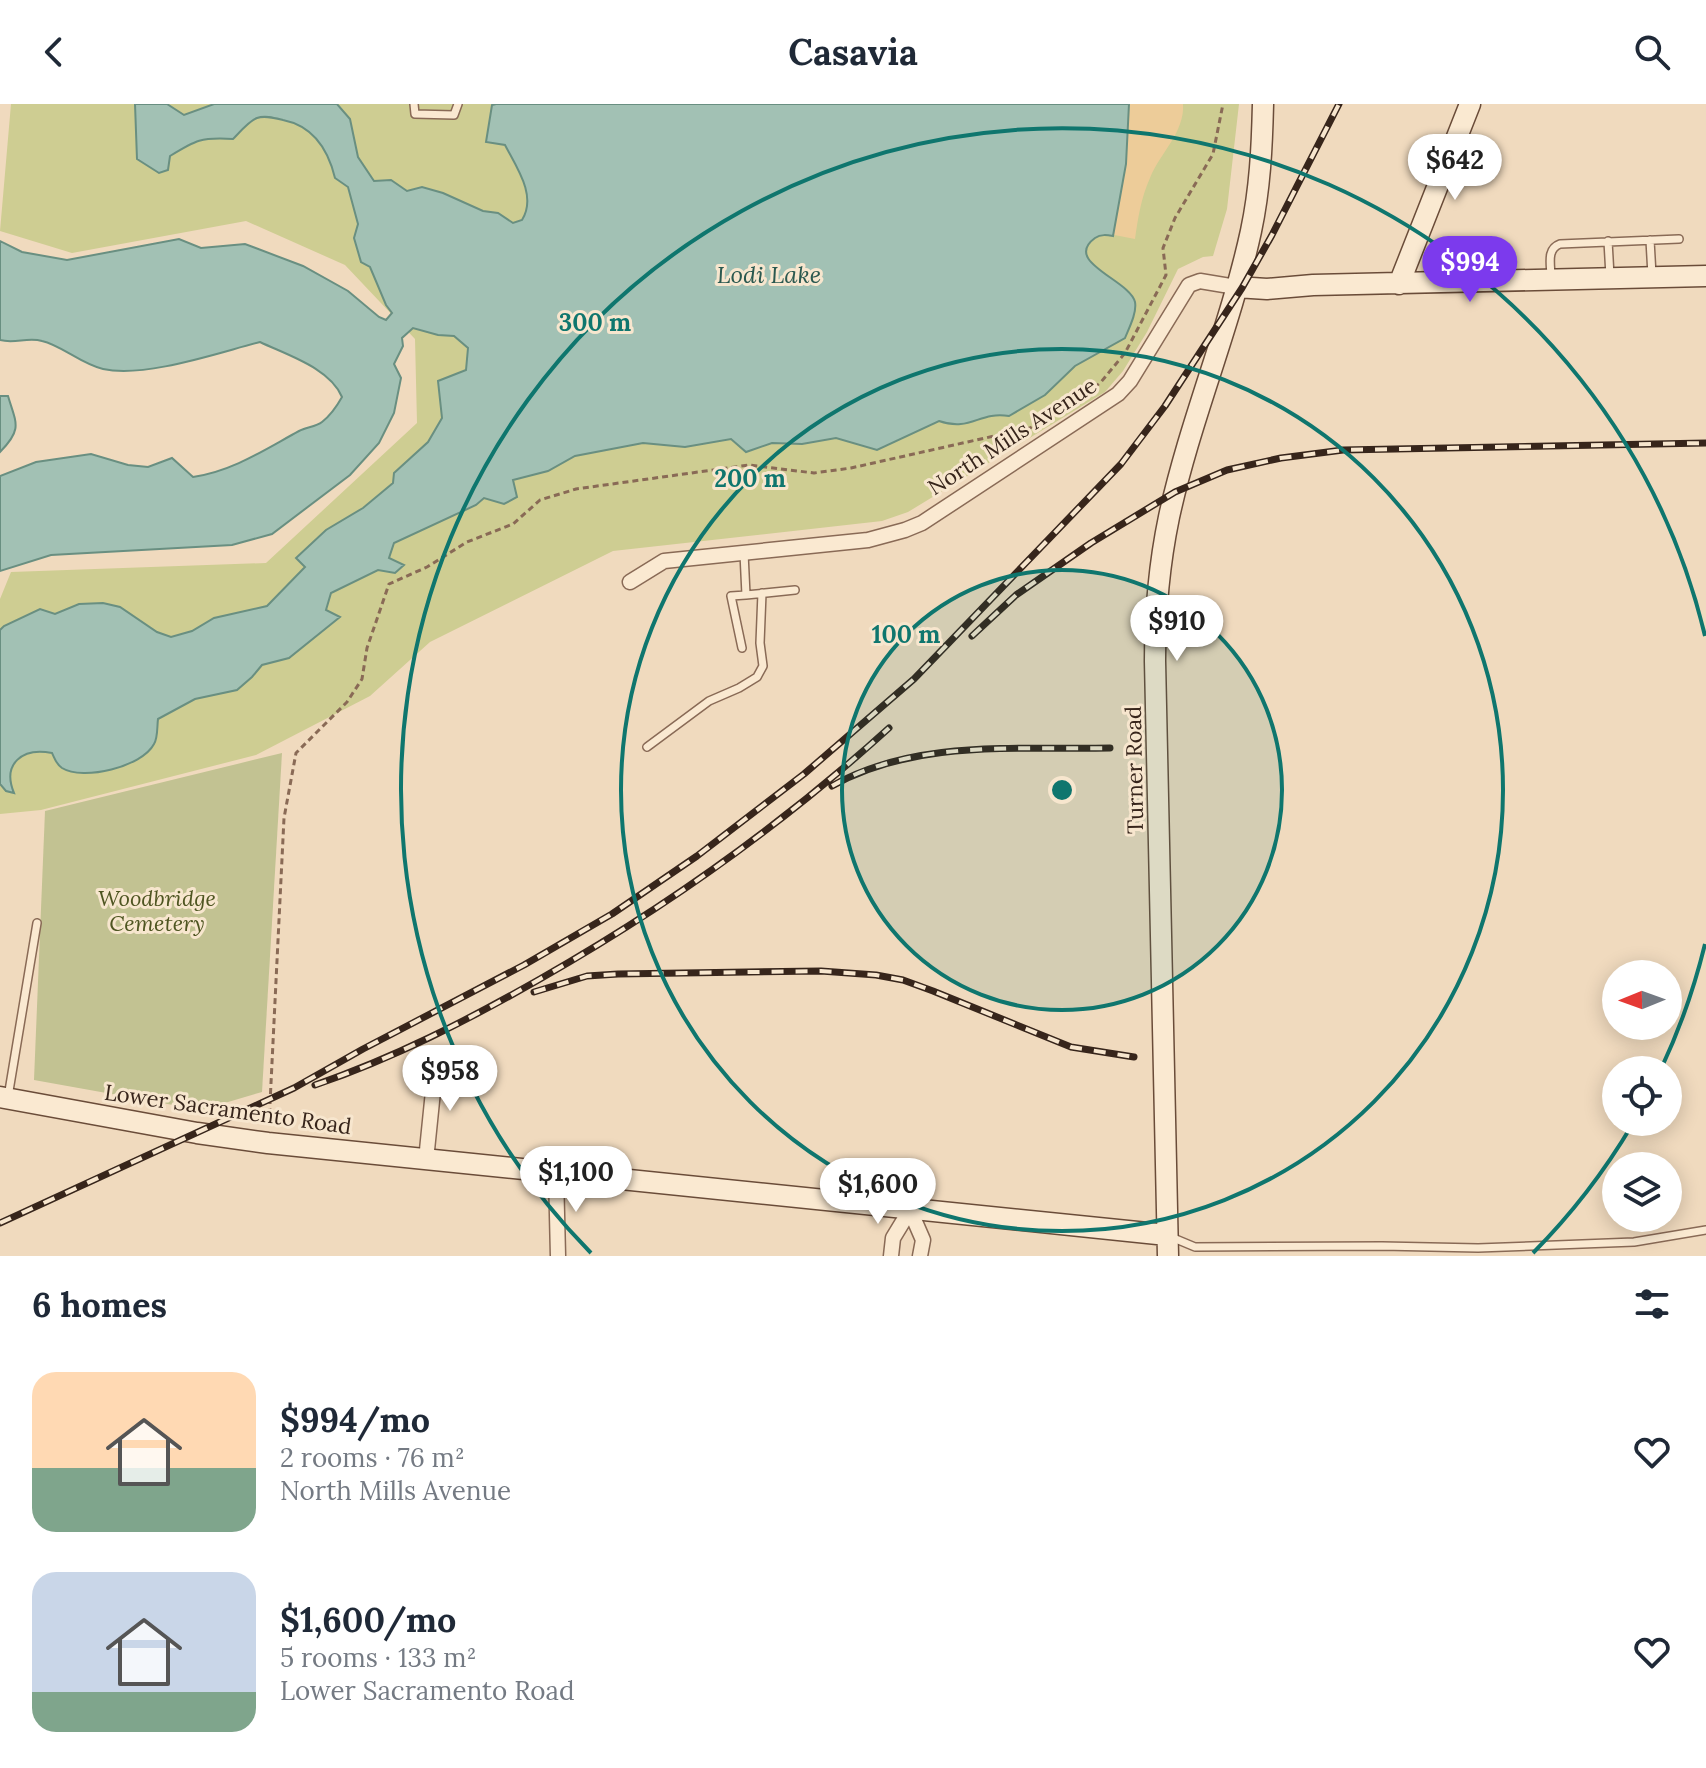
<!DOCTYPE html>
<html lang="en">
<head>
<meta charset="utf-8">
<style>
  :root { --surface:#fff; --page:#f6f6f7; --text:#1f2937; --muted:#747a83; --accent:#7c3aed }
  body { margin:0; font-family:Lora,serif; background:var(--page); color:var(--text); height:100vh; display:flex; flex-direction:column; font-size:30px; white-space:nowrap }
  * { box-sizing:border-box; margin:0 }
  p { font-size:26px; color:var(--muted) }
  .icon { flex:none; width:44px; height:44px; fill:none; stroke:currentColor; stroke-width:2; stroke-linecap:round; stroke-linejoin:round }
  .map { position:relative; height:1152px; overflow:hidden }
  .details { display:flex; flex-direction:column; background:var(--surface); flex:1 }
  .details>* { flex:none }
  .needle { width:52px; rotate:269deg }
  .fabs { position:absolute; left:1602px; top:856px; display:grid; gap:16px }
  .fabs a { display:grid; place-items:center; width:80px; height:80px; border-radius:50%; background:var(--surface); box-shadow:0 4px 20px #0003; font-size:40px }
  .price { position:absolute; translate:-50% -68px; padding:0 18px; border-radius:28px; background:#fff; color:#222; font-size:26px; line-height:52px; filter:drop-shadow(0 2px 4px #0008) }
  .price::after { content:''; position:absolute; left:50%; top:48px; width:24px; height:18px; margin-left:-12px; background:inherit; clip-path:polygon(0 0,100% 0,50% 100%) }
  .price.current { background:var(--accent); color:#fff }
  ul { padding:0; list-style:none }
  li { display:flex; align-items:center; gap:24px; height:200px; padding:0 32px }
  li span { display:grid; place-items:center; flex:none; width:224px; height:160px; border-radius:24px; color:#555 }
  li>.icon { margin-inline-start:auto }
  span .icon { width:96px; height:96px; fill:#fffc; stroke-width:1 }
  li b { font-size:34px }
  h2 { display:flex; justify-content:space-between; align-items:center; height:96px; padding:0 32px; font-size:34px }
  header { display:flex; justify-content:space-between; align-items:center; height:104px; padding:0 32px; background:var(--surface); font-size:36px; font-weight:800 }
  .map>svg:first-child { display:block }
  .green { fill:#cecd92 }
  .sand { fill:#edcc99 }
  .cemetery { fill:#c2c292 }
  .water { fill:#a2c1b4; stroke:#698f81; stroke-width:2 }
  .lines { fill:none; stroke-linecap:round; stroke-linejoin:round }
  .lane-casing { stroke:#896a56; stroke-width:10 }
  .street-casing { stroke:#896a56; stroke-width:17 }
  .secondary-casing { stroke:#6a4c39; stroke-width:23 }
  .path { stroke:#896a56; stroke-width:3; stroke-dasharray:6 4; stroke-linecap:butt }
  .lane { stroke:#fae9d1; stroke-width:7 }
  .street { stroke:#fae9d1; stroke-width:14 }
  .secondary { stroke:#fae9d1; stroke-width:20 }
  .rail-casing { stroke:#37251b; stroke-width:7 }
  .rail { stroke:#f7e6ce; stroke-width:4; stroke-dasharray:12; stroke-linecap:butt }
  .ring { fill:none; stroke:#0f766e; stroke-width:4 }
  .labels { text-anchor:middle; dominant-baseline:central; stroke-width:6; stroke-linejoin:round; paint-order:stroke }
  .street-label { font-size:22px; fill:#37251b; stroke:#f7e6ce }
  .park-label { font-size:22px; font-style:italic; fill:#4e5521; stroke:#f7e6ce }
  .water-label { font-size:24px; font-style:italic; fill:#2a584f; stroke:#f7e6ce }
  .centre { fill:#0f766e; stroke:#f7e6ce; stroke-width:4 }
  .ring-label { font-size:24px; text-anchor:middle; font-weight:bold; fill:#0f766e; stroke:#f7e6ce; stroke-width:6; stroke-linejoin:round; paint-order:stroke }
</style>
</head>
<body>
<header><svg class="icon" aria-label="back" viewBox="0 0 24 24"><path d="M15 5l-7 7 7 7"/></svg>Casavia<svg class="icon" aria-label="search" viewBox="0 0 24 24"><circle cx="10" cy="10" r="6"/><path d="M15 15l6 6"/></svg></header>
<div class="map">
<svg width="1706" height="1152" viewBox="0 0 1706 1152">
  <rect width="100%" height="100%" fill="#f0dabe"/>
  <path class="green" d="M11 0H1239L1227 105 1213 152 1203 153 1178 165 1147 228 1123 267 1105 288 908 408 882 417 613 447 430 538 370 592 256 651 41 706 0 710V495L11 468 266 459 417 319 415 235 345 161 246 117 72 149 0 127Z"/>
  <path class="sand" d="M1101 0H1183C1185 28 1160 49 1150 74 1141 94 1138 114 1135 135L1104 129Z"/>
  <path class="cemetery" d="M282 649 262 988 201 1006 34 976 45 707Z"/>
  <path class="water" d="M135 0H167L184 11 214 0H337L350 15 358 53 374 77 391 76 407 87 422 83 443 89 483 107 498 109 513 119 522 116C537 92 517 64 505 41L486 38 492 1 496 0H1129L1126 60 1113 132C1107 131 1101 130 1095 134 1062 158 1130 176 1135 198 1137 209 1129 224 1125 234L1075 262 1045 291 1009 312C979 307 971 328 939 317L877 346 836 334 802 340 772 339 746 348 731 335 685 343 643 339 575 352 548 367 513 376 517 393 504 400 484 394 476 401 394 439 389 454 404 461 395 469 378 466 331 489 326 506 340 513 289 554 262 561 252 573 237 586 195 595 158 615C157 622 158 634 154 640 142 663 83 677 62 664 56 660 55 655 52 649 22 643 2 660 14 689L6 687 0 680V526L4 522 40 505 55 510 79 500 103 499 120 503 157 528 171 533 192 527 214 514 267 502 305 463 296 454 326 426 363 404 393 379 394 369 428 338 442 314 438 277 466 266 468 244 454 232 438 231 413 224 402 234 403 242 394 260 401 274 394 309 379 339 350 371 272 430 232 441 51 451 0 467V372L36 358 91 350 128 361 148 363 172 354 193 373C233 367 264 346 299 327 306 323 316 323 322 318 331 311 337 302 342 293 330 264 287 251 260 238 217 249 146 274 103 265 81 260 61 241 42 237 28 233 14 240 0 236V137L22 148 67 156 179 135 201 144 245 140 303 162 348 187 379 213 386 216 392 209 386 201 370 163 361 158 354 134 358 120 348 83 335 74C328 45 313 22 283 16 275 14 265 11 257 14 249 17 239 29 233 35 201 33 196 36 170 52L168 66 159 69 137 55Z
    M0 292H8C16 319 23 325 0 348Z"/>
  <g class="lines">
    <g class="lane-casing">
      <path id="lane" d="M414 0 415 10 454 11 458 0
        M1650 136 1652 171
        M1608 137 1610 172
        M1551 173C1551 161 1546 145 1560 140L1679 135
        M744 449 746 491 795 486
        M742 544 731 492 746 491
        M647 643 709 597 739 584 757 573 763 562 760 539 762 489
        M8 993 37 819
        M1171 1133 1195 1143 1382 1142 1478 1144 1634 1138 1706 1126"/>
    </g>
    <g class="street-casing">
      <path id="street" d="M630 478 664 457 868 436 905 426 922 419 1118 290 1130 277 1189 181 1200 177 1236 183
        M426 1056 436 958
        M556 1069 558 1152
        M910 1106 923 1136 920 1152
        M891 1152 893 1134 910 1106"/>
    </g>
    <g class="secondary-casing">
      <path id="secondary" d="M1399 180 1470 0
        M1236 183 1267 185 1313 181 1706 172
        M0 993 197 1029 268 1039 1167 1131
        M1168 1152 1155 557C1155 508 1159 461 1169 413 1190 316 1230 224 1251 127 1260 85 1262 43 1263 0"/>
    </g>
    <path class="path" d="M269 1020 284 714 296 649 347 598 362 575 367 544 389 480 427 463 467 438 513 420 540 396 576 385 749 361 814 369 851 364 1030 324 1079 296 1101 278 1125 249 1166 171 1163 144 1175 114 1213 50 1223 0"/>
    <use href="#lane" class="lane"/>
    <use href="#street" class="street"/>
    <use href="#secondary" class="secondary"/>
    <g class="rail-casing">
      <path id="rail" d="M972 532 1016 491 1091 439 1175 388 1227 366 1281 354 1343 346 1706 339
        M832 682C915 635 1018 646 1110 644
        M534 888 587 872 618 870 821 867 876 871 903 876 933 887 1071 943 1134 953
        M315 981C394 954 468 916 540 875 665 804 782 721 889 624
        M0 1119 294 984 363 945 524 861 612 810 697 752 804 670 914 575 1121 360 1165 302 1242 184 1272 131 1339 0"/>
    </g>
    <use href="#rail" class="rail"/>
  </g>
  <circle cx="1062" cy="686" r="220" fill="#0f766e" fill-opacity=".12"/>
  <g class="ring">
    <circle cx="1062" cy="686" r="220"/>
    <circle cx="1062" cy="686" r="441"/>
    <path d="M1705 840A661 661 0 0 1 1661 965M1632 1021A661 661 0 0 1 1533 1149M591 1149A661 661 0 1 1 1705 532"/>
  </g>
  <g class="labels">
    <g class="street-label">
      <text transform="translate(1012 332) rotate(-33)">North Mills Avenue</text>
      <text transform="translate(1134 666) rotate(-91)">Turner Road</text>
      <text transform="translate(228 1005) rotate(8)">Lower Sacramento Road</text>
    </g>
    <g class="park-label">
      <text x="157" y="794">Woodbridge<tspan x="157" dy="25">Cemetery</tspan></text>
    </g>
    <g class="water-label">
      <text x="769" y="170">Lodi Lake</text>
    </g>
  </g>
  <circle cx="1062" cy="686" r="12" class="centre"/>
  <g class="ring-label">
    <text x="595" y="227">300 m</text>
    <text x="750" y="383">200 m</text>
    <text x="906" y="539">100 m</text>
  </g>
</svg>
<div class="fabs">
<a><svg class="needle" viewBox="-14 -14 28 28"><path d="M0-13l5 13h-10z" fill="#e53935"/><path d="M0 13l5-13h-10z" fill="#747a83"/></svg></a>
<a><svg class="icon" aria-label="locate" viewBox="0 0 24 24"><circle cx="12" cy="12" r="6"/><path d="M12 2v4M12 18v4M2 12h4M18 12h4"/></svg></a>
<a><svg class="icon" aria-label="layers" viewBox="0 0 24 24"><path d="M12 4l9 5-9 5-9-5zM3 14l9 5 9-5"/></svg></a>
</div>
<b class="price" style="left:1455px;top:98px">$642</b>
<b class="price current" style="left:1470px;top:200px">$994</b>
<b class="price" style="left:1177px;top:559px">$910</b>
<b class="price" style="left:450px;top:1009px">$958</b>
<b class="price" style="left:576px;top:1110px">$1,100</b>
<b class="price" style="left:878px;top:1122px">$1,600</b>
</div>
<section class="details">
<h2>6 homes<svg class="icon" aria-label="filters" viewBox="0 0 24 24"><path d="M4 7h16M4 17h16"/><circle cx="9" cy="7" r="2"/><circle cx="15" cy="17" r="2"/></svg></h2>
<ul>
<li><span style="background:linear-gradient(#ffd9b3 60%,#7fa58c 0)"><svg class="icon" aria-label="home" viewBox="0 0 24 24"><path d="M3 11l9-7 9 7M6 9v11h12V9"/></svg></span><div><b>$994/mo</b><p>2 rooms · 76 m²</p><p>North Mills Avenue</p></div><svg class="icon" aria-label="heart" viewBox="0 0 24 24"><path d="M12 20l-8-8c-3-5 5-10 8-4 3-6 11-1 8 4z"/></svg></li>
<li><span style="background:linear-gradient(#c9d6e8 75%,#7fa58c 0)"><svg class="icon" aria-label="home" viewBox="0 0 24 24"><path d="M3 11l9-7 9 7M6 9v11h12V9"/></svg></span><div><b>$1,600/mo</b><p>5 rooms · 133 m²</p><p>Lower Sacramento Road</p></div><svg class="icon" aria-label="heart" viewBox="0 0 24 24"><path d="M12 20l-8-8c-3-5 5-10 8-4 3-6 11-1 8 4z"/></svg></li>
</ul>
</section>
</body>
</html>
